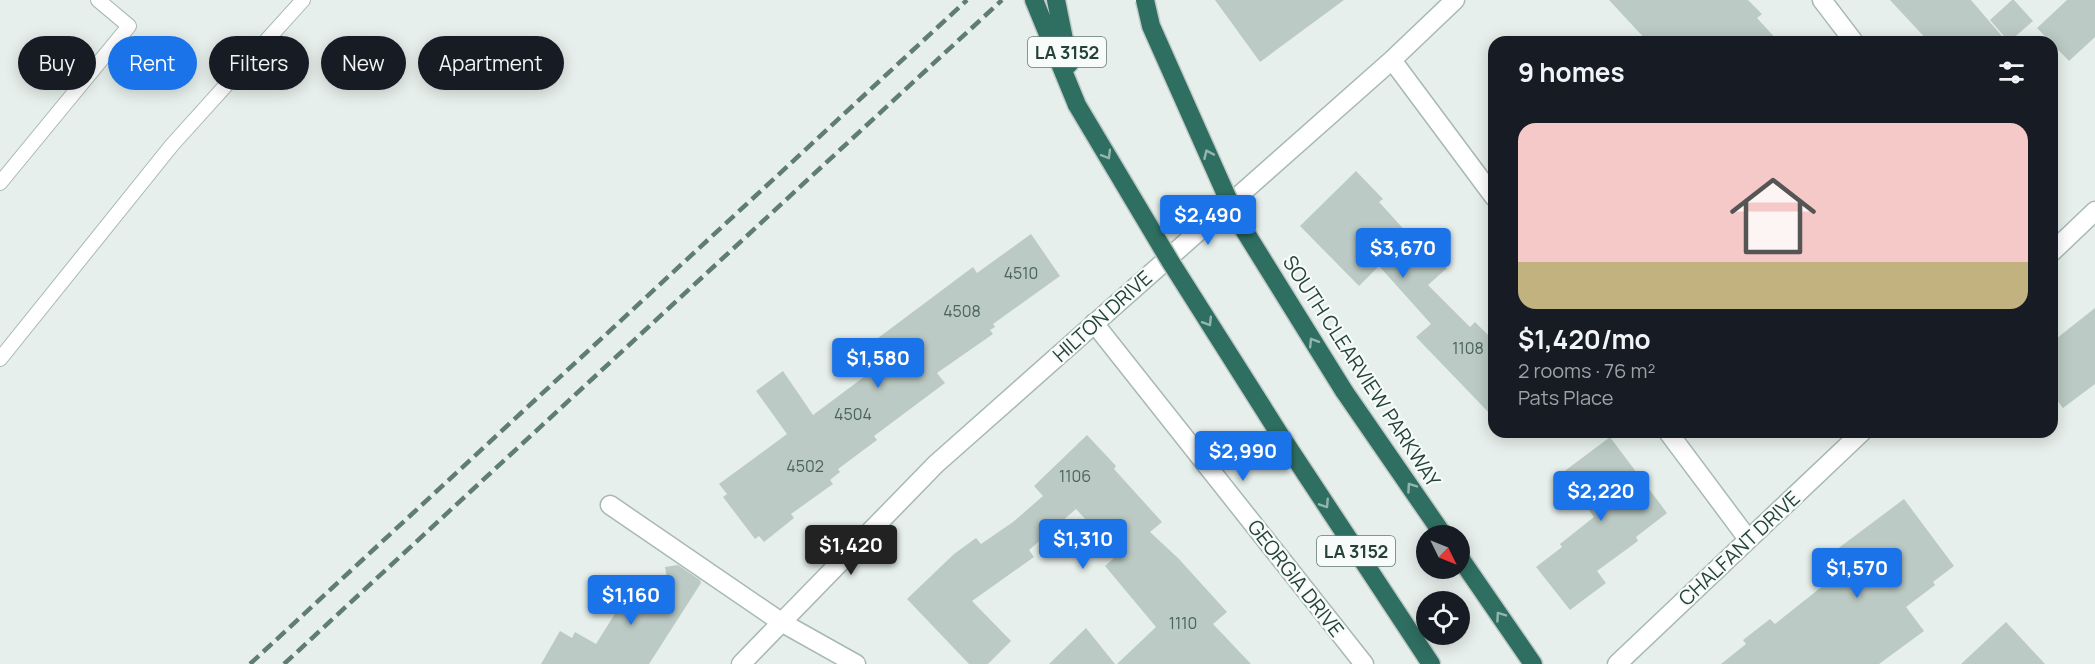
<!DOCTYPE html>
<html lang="en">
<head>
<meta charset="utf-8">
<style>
  :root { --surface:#171b24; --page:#20242c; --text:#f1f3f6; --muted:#9ea1a6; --line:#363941; --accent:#1a73e8 }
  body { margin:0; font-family:Manrope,sans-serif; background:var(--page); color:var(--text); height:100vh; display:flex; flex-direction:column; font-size:22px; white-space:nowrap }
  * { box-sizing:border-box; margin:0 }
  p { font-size:20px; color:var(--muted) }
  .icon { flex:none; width:33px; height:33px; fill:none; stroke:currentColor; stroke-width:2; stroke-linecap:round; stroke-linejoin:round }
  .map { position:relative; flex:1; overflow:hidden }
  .details { position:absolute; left:1488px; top:36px; width:570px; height:402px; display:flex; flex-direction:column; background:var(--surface); border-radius:18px; box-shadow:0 3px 15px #0003 }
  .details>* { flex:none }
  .guide { position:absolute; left:18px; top:36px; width:570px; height:54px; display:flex; gap:12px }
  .needle { width:39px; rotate:133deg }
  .controls { position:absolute; left:1416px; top:525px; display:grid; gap:12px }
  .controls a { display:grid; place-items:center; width:54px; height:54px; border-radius:50%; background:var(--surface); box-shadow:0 3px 15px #0003; font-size:30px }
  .price { position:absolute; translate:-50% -51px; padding:0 14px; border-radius:6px; background:var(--accent); color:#fff; font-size:20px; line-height:39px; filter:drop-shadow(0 2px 3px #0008) }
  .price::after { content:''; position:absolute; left:50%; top:36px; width:18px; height:14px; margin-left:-9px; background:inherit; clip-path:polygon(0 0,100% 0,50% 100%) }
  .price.active { background:#222; color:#fff }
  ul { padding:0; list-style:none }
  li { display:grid; align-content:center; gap:12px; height:318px; padding:0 30px }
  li+li { border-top:2px solid var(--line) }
  li span { display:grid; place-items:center; height:186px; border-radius:18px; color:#555 }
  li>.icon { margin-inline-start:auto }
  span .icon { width:108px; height:108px; fill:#fffc; stroke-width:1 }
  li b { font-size:26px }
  h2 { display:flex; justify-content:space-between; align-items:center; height:72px; padding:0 30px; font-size:26px }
  .pill { padding:0 21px; border-radius:27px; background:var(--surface); box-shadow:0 3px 15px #0003; font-size:21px; line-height:54px }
  .pill.active { background:var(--accent); color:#fff }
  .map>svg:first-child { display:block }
  .building { fill:#bbcac4 }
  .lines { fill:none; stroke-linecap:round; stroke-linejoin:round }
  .lane-casing { stroke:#a8b8b2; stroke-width:16 }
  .street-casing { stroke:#a8b8b2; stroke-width:21 }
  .highway-casing { stroke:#c2cac8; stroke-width:21 }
  .lane { stroke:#fff; stroke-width:14 }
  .street { stroke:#fff; stroke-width:18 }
  .highway { stroke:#2f6f62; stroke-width:18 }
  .rail { stroke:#5f7d75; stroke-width:4.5; stroke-dasharray:12 6; stroke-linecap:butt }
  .highway-bridge-casing { stroke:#c2cac8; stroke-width:21; stroke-linecap:butt }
  .highway-bridge { stroke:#2f6f62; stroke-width:18 }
  .oneway { stroke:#93b5ae }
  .labels { text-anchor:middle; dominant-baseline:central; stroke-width:4.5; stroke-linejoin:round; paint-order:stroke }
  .number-label { font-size:16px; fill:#4a645c }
  .shield { fill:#f7fbf9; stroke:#637a73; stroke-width:1.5 }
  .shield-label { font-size:18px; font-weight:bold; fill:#24423a }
  .street-label { font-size:20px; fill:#24423a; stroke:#f7fbf9 }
</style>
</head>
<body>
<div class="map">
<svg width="2095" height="664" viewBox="0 0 2095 664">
  <rect width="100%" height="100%" fill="#e6efeb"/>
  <path class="building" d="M1215 0H1344L1260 62Z
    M1609 0H1748L1762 14 1757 18 1779 42H1648Z
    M1890 0H1971L2007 42H1929Z
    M2012 0H2014L2033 21 2009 42 1990 20Z
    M2067 0H2095V37L2069 61 2037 28Z
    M1356 171 1383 199 1379 202 1419 246 1423 242 1447 268 1428 285 1470 327 1475 322 1494 341V418L1416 337 1431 324 1379 266 1359 286 1300 226Z
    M1031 234 1060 276 993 324 995 327 990 330 993 334 937 373 945 383 874 436 877 440 838 469 840 472 830 480 833 484 791 514 794 518 764 542 759 536 755 539 723 497 727 494 719 484 787 434 756 391 783 371 813 415 876 368 862 350 973 267 977 273Z
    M2095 308V384L2063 408 2052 394V342Z
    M1087 435 1116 466 1114 469 1162 522 1150 532 1179 559 1227 612 1213 624 1251 664H1117L1156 627 1105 566 1114 558 1106 550 1110 546 1076 509 1029 550 1034 557 972 601 1011 641 988 664H969L907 599 954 554 976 538 981 544 1013 522 1043 496 1034 486Z
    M1610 437 1667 513 1636 537 1638 541 1597 571 1606 583 1570 610 1536 567 1562 547 1560 544 1594 517 1562 473Z
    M1904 499 1954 566 1933 582 1935 585 1906 607 1924 631 1879 664H1721L1746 644 1743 640 1770 619 1775 624 1824 585 1812 568Z
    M678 565 700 580 701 583 649 664H541L560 631 572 638 575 632 596 644 636 580 671 602 665 567Z
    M2006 622 2045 664H1961Z
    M1086 628 1115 664H1049Z"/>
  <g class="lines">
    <g class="lane-casing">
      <path id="lane" d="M0 183 129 26 98 0
        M0 359 172 145 303 0"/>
    </g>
    <g class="street-casing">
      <path id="street" d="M1822 0 1854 42
        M1392 60 1494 197
        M2052 252 2095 211
        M1094 323 1364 664
        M1668 432 1748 539
        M610 505 781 622 856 664
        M741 664 936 464 1392 60 1455 0
        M1617 664 1862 432"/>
    </g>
    <g class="highway-casing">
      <path id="highway" d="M1034 0 1077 105
        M1056 0 1069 64
        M1344 391 1444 536
        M1282 438 1431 664
        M1460 558 1533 664"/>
    </g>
    <use href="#lane" class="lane"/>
    <use href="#street" class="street"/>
    <use href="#highway" class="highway"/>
    <path class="rail" d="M250 664 967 0
      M284 664 1002 0"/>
    <g class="highway-bridge-casing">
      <path id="highway-bridge" d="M1145 0 1151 26 1236 217 1344 391
        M1077 105 1170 261 1282 438"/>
    </g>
    <use href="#highway-bridge" class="highway-bridge"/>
  </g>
  <defs><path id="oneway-chevron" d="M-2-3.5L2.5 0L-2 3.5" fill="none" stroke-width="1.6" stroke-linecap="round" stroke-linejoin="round" transform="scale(1.5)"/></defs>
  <g class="oneway">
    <use href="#oneway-chevron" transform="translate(1208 154) rotate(-114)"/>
    <use href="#oneway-chevron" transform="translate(1107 155) rotate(59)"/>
    <use href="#oneway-chevron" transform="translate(1208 322) rotate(58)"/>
    <use href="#oneway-chevron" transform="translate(1313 342) rotate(-122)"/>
    <use href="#oneway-chevron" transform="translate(1411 487) rotate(-125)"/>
    <use href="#oneway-chevron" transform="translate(1325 504) rotate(57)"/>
    <use href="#oneway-chevron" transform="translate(1500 616) rotate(-125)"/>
  </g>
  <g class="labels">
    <g class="number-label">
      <text x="1021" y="273">4510</text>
      <text x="962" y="311">4508</text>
      <text x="1468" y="348">1108</text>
      <text x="853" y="414">4504</text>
      <text x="805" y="466">4502</text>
      <text x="1075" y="476">1106</text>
      <text x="1183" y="623">1110</text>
    </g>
    <g class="shield">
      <rect x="1028" y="37" width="78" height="30" rx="4.5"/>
      <rect x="1317" y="536" width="78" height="30" rx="4.5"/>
    </g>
    <g class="shield-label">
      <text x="1067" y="52">LA 3152</text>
      <text x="1356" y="551">LA 3152</text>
    </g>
    <g class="street-label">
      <text transform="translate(1102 316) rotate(-42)">HILTON DRIVE</text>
      <text transform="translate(1362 371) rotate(57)">SOUTH CLEARVIEW PARKWAY</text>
      <text transform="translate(1739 548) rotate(-43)">CHALFANT DRIVE</text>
      <text transform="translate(1296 578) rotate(52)">GEORGIA DRIVE</text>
    </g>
  </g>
</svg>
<div class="controls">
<a><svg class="needle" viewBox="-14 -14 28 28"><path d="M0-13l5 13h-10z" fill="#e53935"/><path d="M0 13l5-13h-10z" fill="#9ea1a6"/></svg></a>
<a><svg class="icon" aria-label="locate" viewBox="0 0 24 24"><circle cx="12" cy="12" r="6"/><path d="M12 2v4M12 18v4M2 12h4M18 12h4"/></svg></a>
</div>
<b class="price" style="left:1208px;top:246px">$2,490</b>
<b class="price" style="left:1403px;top:279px">$3,670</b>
<b class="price" style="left:878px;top:389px">$1,580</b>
<b class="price" style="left:1243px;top:482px">$2,990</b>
<b class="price" style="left:1601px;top:522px">$2,220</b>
<b class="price" style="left:1083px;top:570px">$1,310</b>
<b class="price active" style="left:851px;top:576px">$1,420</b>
<b class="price" style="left:1857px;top:599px">$1,570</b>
<b class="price" style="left:631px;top:626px">$1,160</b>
<div class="guide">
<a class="pill">Buy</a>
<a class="pill active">Rent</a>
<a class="pill">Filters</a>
<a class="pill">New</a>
<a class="pill">Apartment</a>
</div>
<section class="details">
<h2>9 homes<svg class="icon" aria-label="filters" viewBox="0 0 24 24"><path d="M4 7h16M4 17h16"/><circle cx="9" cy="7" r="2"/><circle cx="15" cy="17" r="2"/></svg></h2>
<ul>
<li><span style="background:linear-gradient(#f6c9c9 75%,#c2b280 0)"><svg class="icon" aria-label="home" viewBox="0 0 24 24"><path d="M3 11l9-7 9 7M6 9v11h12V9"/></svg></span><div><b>$1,420/mo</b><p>2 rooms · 76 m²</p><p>Pats Place</p></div></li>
</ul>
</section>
</div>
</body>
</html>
